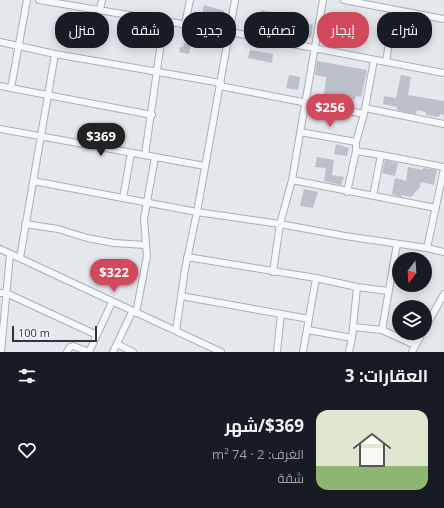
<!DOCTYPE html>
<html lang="ar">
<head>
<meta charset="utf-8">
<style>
  :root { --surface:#171b24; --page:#242831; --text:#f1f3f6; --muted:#9ea1a6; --line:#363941; --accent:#d1495b }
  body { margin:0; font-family:"Open Sans",Cairo,sans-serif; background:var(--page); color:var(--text); direction:rtl; height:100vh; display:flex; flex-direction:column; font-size:15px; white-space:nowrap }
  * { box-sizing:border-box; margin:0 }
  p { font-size:13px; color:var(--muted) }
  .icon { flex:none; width:22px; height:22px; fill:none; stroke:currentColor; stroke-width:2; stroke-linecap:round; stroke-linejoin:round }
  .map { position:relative; height:352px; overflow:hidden; direction:ltr }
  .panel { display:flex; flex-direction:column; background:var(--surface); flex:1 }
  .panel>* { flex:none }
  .guide { position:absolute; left:12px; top:12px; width:420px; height:36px; direction:rtl; display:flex; gap:8px }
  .needle { width:26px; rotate:197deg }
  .fabs { position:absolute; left:392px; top:252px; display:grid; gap:8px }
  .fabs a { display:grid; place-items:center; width:40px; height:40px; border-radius:50%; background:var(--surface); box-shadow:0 2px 10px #0003; font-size:20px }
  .scale { position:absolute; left:12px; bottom:10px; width:85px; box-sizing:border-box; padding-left:4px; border:2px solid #2b3445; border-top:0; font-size:11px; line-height:14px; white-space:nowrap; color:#2b3445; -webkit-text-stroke:3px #f4f6f9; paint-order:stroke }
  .price { position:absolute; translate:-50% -34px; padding:0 9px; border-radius:14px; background:var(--accent); color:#fff; font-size:13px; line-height:26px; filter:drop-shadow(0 1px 2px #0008) }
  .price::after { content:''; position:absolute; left:50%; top:24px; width:12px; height:9px; margin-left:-6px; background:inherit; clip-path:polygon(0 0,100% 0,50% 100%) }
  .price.current { background:#222; color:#fff }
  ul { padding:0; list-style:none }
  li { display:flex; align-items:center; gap:12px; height:100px; padding:0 16px }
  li+li { border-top:1px solid var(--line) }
  li span { display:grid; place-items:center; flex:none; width:112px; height:80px; border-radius:12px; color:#555 }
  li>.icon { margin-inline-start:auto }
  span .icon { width:48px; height:48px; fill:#fffc; stroke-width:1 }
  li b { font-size:17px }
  h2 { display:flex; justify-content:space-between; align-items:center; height:48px; padding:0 16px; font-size:17px }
  .tag { padding:0 14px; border-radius:16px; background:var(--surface); box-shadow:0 2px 10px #0003; font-size:14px; line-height:36px }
  .tag.current { background:var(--accent); color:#fff }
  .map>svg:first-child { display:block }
  .building { fill:#bbc0ca }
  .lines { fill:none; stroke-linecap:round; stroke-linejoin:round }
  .minor-casing { stroke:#a9aeb7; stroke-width:8 }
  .minor { stroke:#f7f8fa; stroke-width:6 }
</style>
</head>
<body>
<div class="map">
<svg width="444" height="352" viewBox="0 0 444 352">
  <rect width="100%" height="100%" fill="#e4e7ec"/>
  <path class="building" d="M204 5 224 11 222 21 202 15Z
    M261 10 289 15 286 33 273 30 274 25 259 23Z
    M304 23 313 25 311 38 302 36Z
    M184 43 191 44 189 54 179 52 180 47H183Z
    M250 50 273 54 272 63 248 58Z
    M317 61 367 70 361 97 356 96 355 100 346 98 345 102 337 100 338 96 324 94 326 79V77L315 75Z
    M289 75 300 77 298 90 286 88Z
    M401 75 411 77 408 95 444 101V115L440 114 439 117 426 115V112L417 110 416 114 397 110V107L383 104 384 96 396 98Z
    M336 144 349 148 347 156 334 154Z
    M317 157 334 160 332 175 344 177 341 185 324 181 326 168 315 167Z
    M385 160 398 163 395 176 382 173Z
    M408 167 422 170 423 168 437 170 434 185 421 182 420 187 411 197 402 195 401 197 392 194 395 178 406 181Z
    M304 189 318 192 313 208 300 206Z"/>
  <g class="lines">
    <g class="minor-casing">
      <path id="minor" d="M39 0 230 32 444 73
        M344 0 444 19
        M100 10 102 0
        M185 24 190 0
        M0 42 55 54 221 83
        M386 62 394 10
        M0 86 152 115
        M220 86 364 114
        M11 88 27 0
        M365 108 444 124
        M0 129 205 166
        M300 132 356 142
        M356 151 381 155 444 167
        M145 155 164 21
        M292 180 436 208
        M33 181 197 212 280 224 345 236 427 248 444 252
        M347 192 356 151V142L364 114 374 60
        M373 196 381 155
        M123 198 131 153
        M25 224 58 229 87 238 114 243 145 245
        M427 248 444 169
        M0 249 221 352
        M187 257 316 278 357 287 388 291
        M20 258 55 54
        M273 272 280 224 292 180 323 0
        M0 293H6L97 335
        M181 296 309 319
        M136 313 147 256 144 219 155 157
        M353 327 382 330 415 345
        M425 328 444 294
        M308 330 352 338
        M382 330 397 244
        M176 331 185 269 197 212 235 0
        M117 344 133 352
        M1 352 10 254
        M67 352 70 347 73 346 89 352
        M89 352 112 302
        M113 352 132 312
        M277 352 281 314
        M303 352 316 278
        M349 352 352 338 357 287
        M412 352 422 333"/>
    </g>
    <use href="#minor" class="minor"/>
  </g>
</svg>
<div class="fabs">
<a><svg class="needle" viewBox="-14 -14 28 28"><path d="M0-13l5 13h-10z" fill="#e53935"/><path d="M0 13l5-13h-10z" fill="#9ea1a6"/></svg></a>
<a><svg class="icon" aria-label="layers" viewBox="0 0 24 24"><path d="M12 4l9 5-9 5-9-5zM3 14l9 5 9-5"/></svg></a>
</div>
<div class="scale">100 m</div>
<b class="price" style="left:330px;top:128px">$256</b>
<b class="price current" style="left:101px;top:157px">$369</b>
<b class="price" style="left:114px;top:293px">$322</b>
<div class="guide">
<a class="tag">شراء</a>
<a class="tag current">إيجار</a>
<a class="tag">تصفية</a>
<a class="tag">جديد</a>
<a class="tag">شقة</a>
<a class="tag">منزل</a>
</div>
</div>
<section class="panel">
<h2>العقارات: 3<svg class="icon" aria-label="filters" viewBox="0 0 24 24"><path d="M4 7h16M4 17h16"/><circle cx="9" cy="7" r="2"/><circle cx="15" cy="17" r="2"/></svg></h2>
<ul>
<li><span style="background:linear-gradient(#dfe7d0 70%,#8fb573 0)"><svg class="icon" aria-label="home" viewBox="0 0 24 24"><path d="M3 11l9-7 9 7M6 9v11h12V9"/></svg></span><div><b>$369/شهر</b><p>الغرف: 2 · 74 m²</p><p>شقة</p></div><svg class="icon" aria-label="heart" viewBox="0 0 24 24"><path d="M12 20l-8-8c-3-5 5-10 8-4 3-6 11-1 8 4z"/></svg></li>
</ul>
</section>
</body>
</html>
